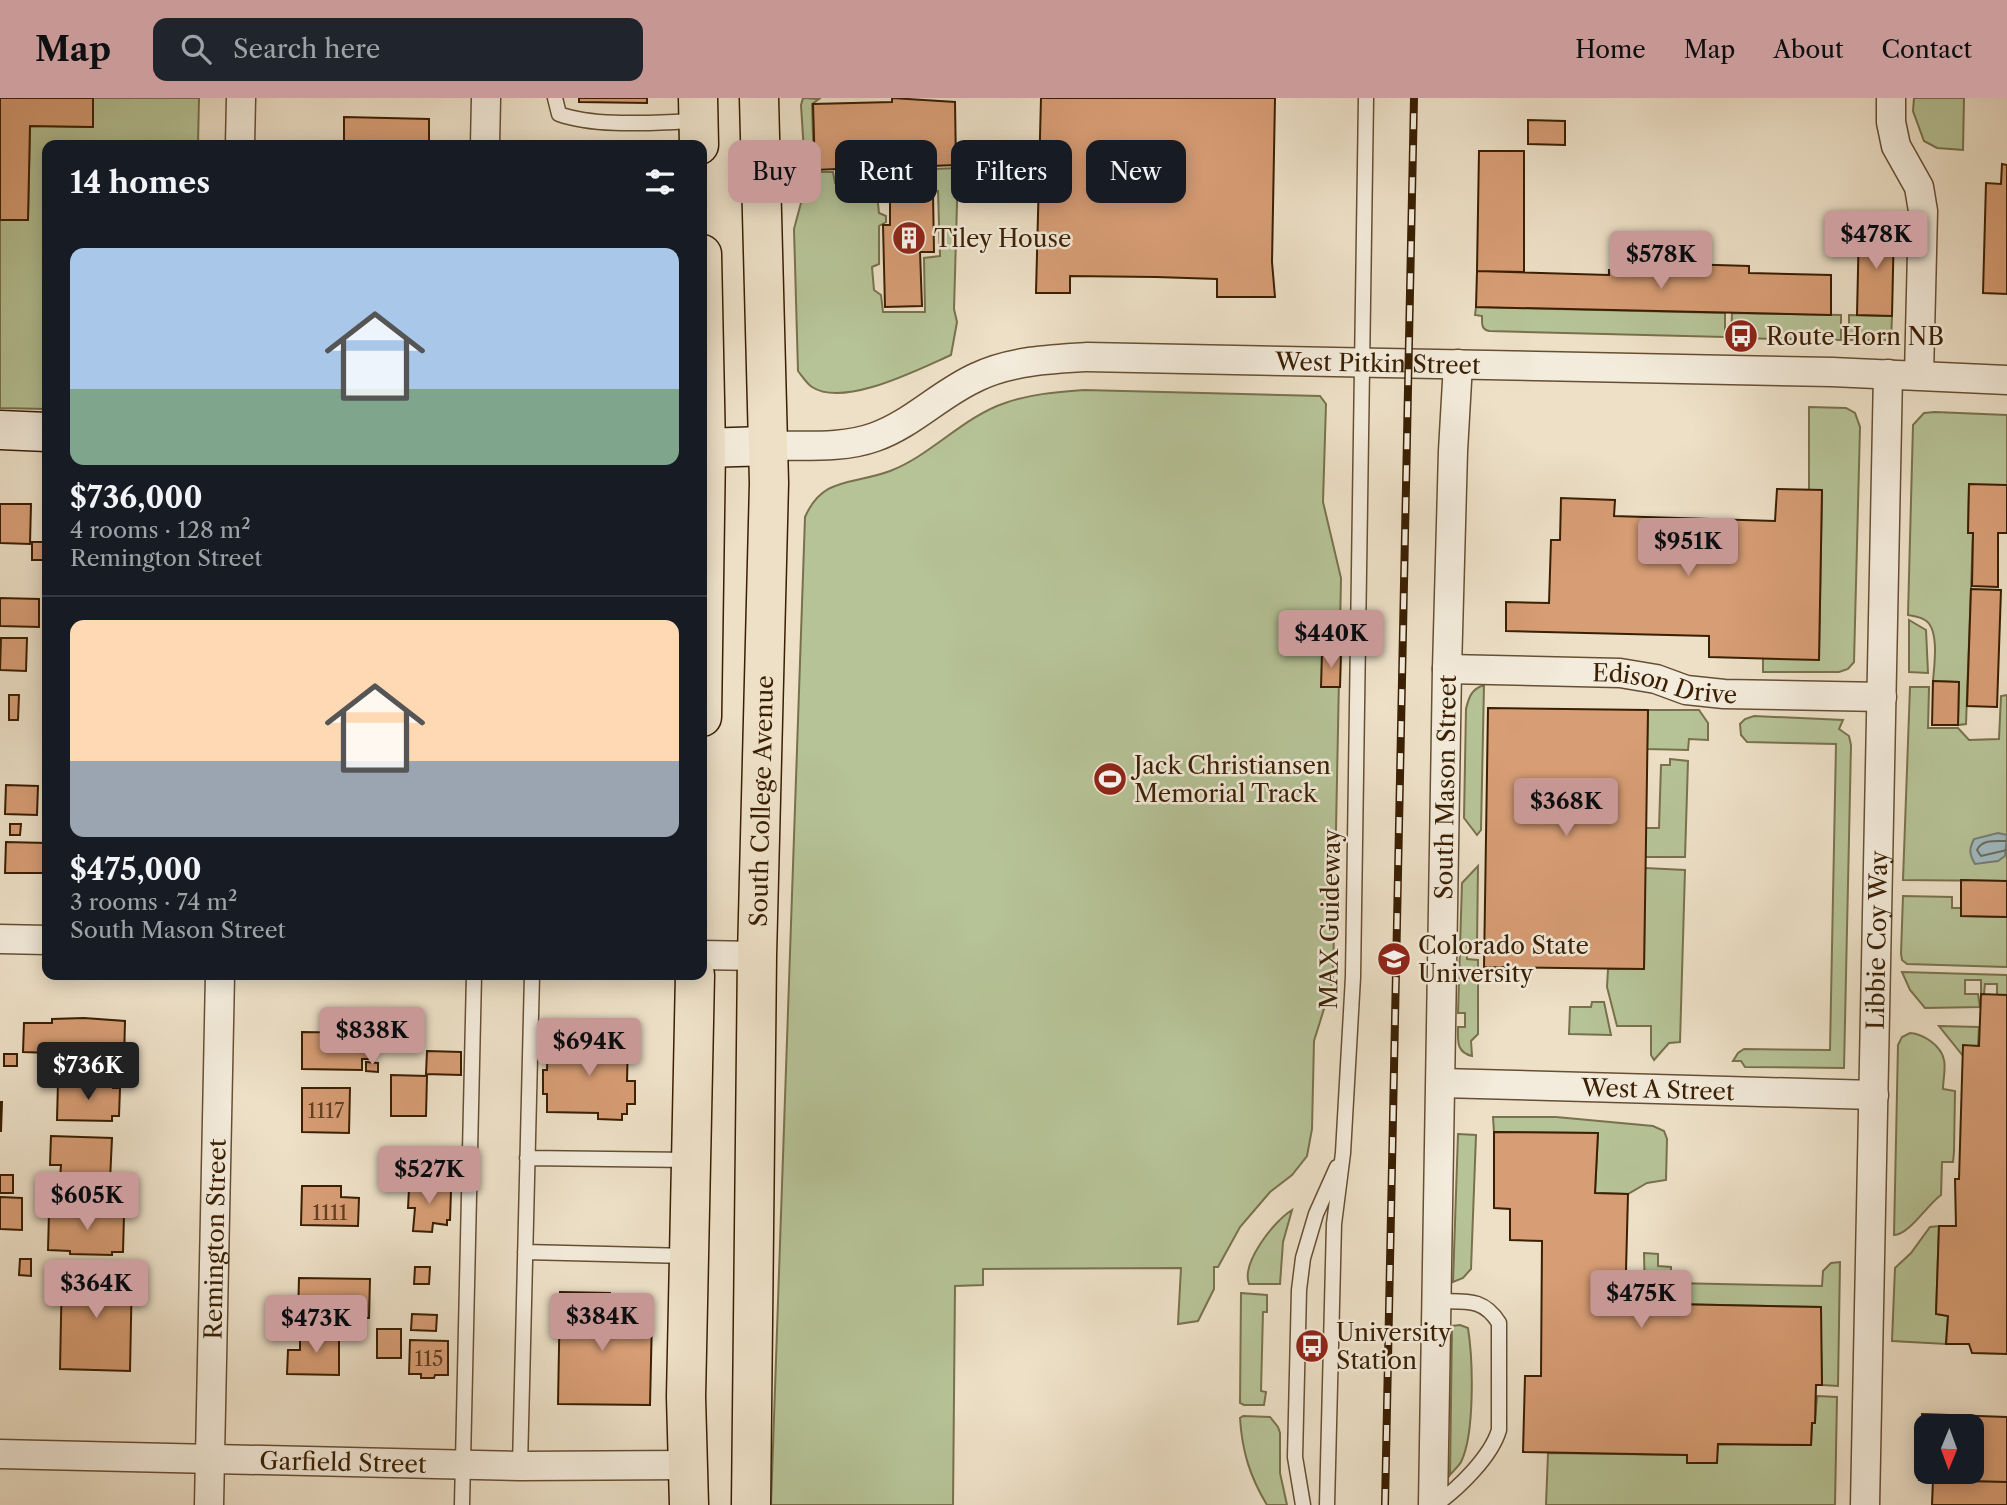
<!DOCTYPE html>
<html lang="en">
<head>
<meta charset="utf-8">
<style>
  :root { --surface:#171b24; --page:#20242c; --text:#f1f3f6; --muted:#9ea1a6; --line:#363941; --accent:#c59692 }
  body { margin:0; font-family:"Libre Caslon Text",serif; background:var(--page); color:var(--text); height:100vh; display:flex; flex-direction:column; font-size:26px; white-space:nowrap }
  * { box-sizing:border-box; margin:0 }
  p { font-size:23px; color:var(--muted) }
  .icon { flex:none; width:38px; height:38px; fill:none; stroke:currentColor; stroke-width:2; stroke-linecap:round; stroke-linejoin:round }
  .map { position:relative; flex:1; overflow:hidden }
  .panel { position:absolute; left:42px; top:42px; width:665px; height:840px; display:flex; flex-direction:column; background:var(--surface); border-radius:14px; box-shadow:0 4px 18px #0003 }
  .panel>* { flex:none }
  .top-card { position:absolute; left:728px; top:42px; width:665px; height:63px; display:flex; gap:14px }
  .needle { width:46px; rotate:181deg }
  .controls { position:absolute; left:1914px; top:1316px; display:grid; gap:14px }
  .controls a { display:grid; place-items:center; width:70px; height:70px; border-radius:14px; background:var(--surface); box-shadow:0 4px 18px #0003; font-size:35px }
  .price { position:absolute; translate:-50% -60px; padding:0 16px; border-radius:7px; background:var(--accent); color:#111; font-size:23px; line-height:46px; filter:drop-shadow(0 2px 4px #0008) }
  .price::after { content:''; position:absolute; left:50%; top:42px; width:21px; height:16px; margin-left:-10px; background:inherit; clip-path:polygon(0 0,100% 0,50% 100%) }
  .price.active { background:#222; color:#fff }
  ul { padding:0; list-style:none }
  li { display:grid; align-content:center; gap:14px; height:371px; padding:0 28px }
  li+li { border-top:2px solid var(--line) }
  li span { display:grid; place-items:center; height:217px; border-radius:14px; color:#555 }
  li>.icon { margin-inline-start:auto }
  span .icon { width:126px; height:126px; fill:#fffc; stroke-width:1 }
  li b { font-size:30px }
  h2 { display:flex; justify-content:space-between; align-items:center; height:84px; padding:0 28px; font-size:30px }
  .tag { padding:0 24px; border-radius:14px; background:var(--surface); box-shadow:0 4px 18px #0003; font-size:24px; line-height:63px }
  .tag.active { background:var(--accent); color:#111 }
  header { display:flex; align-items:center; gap:42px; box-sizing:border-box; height:98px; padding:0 35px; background:var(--accent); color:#111 }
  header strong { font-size:33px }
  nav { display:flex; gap:38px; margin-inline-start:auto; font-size:24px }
  .search { width:490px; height:63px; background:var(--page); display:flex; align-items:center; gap:18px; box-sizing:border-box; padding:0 24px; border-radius:14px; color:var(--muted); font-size:26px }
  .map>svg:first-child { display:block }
  .green { fill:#b6c397; stroke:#78714c; stroke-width:2 }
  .water { fill:#9fbac0; stroke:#777c74; stroke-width:2 }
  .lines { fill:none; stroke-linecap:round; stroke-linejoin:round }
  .shore { stroke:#6c6c61; stroke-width:2 }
  .building { fill:#d79d75; stroke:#3a1f02; stroke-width:2; fill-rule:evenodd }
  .lane-casing { stroke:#674f33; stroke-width:17 }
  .street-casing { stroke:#674f33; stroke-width:31 }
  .secondary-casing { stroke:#3a1f02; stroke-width:41 }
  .highway-casing { stroke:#3a1f02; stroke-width:41 }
  .lane { stroke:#f3ebdb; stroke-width:14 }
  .street { stroke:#f3ebdb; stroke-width:28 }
  .secondary { stroke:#f3ebdb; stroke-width:38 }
  .highway { stroke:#ede0c7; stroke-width:38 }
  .rail-casing { stroke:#3a1f02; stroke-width:8 }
  .rail { stroke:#f3ebdb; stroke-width:5; stroke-dasharray:16; stroke-linecap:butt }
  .labels { text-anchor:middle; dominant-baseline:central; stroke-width:5; stroke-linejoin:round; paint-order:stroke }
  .number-label { font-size:21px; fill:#613e1f }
  .poi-label { font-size:24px; fill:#3a1f02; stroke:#f3ebdb; text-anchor:start }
  .street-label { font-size:24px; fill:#3a1f02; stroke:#f3ebdb }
</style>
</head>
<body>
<header>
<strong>Map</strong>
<div class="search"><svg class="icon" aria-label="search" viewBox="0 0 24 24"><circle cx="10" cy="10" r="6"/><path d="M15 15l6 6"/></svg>Search here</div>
<nav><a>Home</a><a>Map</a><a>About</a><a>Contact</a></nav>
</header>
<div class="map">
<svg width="2007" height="1407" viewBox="0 0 2007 1407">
  <rect width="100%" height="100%" fill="#ede0c7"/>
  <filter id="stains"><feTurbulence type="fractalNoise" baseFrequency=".00286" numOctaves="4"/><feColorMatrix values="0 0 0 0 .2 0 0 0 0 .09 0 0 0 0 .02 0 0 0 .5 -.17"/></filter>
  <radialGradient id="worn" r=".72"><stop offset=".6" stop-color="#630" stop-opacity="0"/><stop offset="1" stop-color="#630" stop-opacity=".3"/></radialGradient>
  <path class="green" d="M93 0H199L198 47H47V311L0 310V122H28L30 28 93 29Z
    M803 0 819 1 812 6 814 74H833L835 85 876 86 879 115 886 118V124L879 128V166L872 169 874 192 881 197 883 214H925L924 160 940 158 938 93 906 91 905 72 958 70 954 211 957 224 951 257C919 271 844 310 812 289 807 286 802 278 798 273L794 131 806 86 801 7Z
    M1914 0H1964L1963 52 1937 50 1924 43 1913 13Z
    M1476 209 1725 215V239L1489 233C1481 231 1482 226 1482 218L1475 217Z
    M1732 215 1841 217V242L1731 240Z
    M1849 217 1892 218 1891 242H1849Z
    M1084 292 1320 298 1326 306 1323 404 1341 480 1333 882 1314 943 1312 1031 1307 1058 1292 1077 1270 1094 1240 1129 1218 1169H1214V1191L1198 1223 1178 1226 1181 1170 983 1171V1187L955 1188 953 1407H771L805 419C823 378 853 387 890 373 930 358 963 319 1005 305 1030 296 1057 294 1084 292Z
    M1809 309 1846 310 1855 315 1860 329 1854 564 1848 571 1839 574H1763V560L1819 561 1822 393 1809 392Z
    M1935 314 2007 317V387H1969L1968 435H1973L1966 626 1958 627 1959 584 1933 583C1934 569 1940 531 1925 522 1921 519 1913 518 1908 517L1913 327 1924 315Z
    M1909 522 1926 532 1928 575 1909 574Z
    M1484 587 1481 732 1477 737 1464 720 1466 611C1469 598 1472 591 1484 587Z
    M1910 589H1929L1928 630H1958L1969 642 1999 641 2001 598 2007 597V783L1903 782Z
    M1648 612H1699L1708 625V642L1689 641 1688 652 1647 651Z
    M1754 618 1843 622 1839 631 1849 638 1851 647 1844 970 1745 969 1741 963H1733L1738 955 1744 951 1830 952 1836 646 1747 644 1741 637 1740 626 1745 621Z
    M1670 661 1688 663 1685 759H1645L1646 730H1659L1661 667H1670Z
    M1478 768 1477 847H1467V861L1478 862V936L1471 943 1472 958C1456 954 1458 943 1458 929H1465V915H1458L1462 785Z
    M1645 770 1685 772 1680 944 1669 945 1654 962 1651 957V928H1617L1607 889 1608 871H1644Z
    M1903 798 1952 799V810H1961V818L2007 819V869L1907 866 1902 862 1901 856Z
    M1902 874 2007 877V897H1997V886H1985L1984 896H1981V882H1965V896H1978L1980 909 1925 910 1910 892Z
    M1592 904H1604L1611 937 1569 936 1570 909H1591Z
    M1939 928 1979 929 1978 948 1963 958Z
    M1910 935C1923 936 1941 947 1944 962 1946 970 1943 982 1943 991L1955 993 1954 1054 1953 1064H1942L1941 1097C1927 1107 1909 1137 1894 1137L1898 947 1902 939Z
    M1493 1019H1556L1653 1028 1664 1033 1667 1041 1666 1082 1647 1085 1628 1096 1595 1095 1598 1035 1494 1034Z
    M1458 1036 1476 1037 1471 1171 1463 1180 1453 1184Z
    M1292 1112 1283 1144 1280 1186H1249C1241 1165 1274 1123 1292 1112Z
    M1939 1128 1936 1216 1948 1218 1946 1246 1892 1243 1895 1170 1911 1155 1930 1129Z
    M1644 1155 1658 1156V1168L1671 1169V1185L1822 1188 1823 1173 1831 1165 1840 1164 1838 1288 1822 1287 1820 1209 1671 1206 1670 1200 1645 1199Z
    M1241 1195 1267 1197V1214H1263L1261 1293 1266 1294 1264 1307H1244L1240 1305Z
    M1460 1227 1468 1230C1473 1262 1475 1336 1461 1364 1458 1369 1453 1373 1450 1377L1452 1228Z
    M1817 1298 1837 1299 1835 1407H1546L1548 1355 1687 1357 1688 1365H1716L1718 1346 1811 1347 1812 1325 1815 1324Z
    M1243 1318 1270 1319 1278 1329 1280 1335V1375L1287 1407H1267C1250 1379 1242 1353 1240 1320Z"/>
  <path class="water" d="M1998 735 2007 737 2005 758 1998 763 1975 766C1969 756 1969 751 1974 741Z"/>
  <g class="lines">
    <path class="shore" d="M2007 743C1996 743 1982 741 1977 752L1981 758 2007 752"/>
  </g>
  <path class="building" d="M0 0H93V29L30 28 28 122H0Z
    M579 0H647V5L579 4Z
    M892 0 955 4 956 67 880 70V78L836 79V71L815 72 813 6 892 4Z
    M1041 0H1275L1272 164 1275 199H1217V181L1156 179 1070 178V195H1036Z
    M344 19 429 21V47H377V44H344Z
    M1528 22 1565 23V47L1528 46Z
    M1479 53H1524V174L1477 173Z
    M2002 66 2007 67V196L1983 195 1986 85 2001 86Z
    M890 95H933L934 154H920L922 208 885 209 883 127H890Z
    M1859 128H1894L1892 218 1857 217Z
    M1682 166 1749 168V175L1831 177V217L1476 209 1477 173 1609 177V172L1682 174Z
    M1969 386 2007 387V435H1998V489L1972 488 1973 435H1968Z
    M1777 391 1822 392 1819 562 1709 559V538L1506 533V504L1549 505 1551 442H1560L1561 400 1615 402 1614 418 1775 423Z
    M0 406H31L30 446 0 445Z
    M46 423H47V456H45Z
    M32 444H44V462H32Z
    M1971 491 2001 492 1997 609 1967 608Z
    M0 500 39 501V529L0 528Z
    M1 540H27L26 573 0 572Z
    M1322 554H1341L1340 589H1321Z
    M1933 583 1959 584 1958 627H1932Z
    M9 597H19L18 622H9Z
    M1488 610 1648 612 1644 871 1484 869Z
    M6 687 38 688 37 717 5 716Z
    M10 726H21L20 737H10Z
    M6 744 47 745 46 775H5Z
    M1961 782 2007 783V819L1961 818Z
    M1981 896 2007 897V1256L1972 1255 1969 1246H1946L1948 1218 1936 1216 1939 1128H1956L1955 1081H1959L1963 947 1979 948Z
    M84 920 125 923 124 961 51 959V955L23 954 24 925H52V921Z
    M302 934 363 935 362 942H372V961H362V972L302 971Z
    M548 942 628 943 627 983H635V1006H627V1016H622V1022L598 1021V1015L547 1014V996H543V972H547Z
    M427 953 461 954V977L426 976Z
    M4 956H17V968H4Z
    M366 964 378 965V974L366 973Z
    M391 977 427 978 426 1018H391Z
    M58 984 113 985V990H120L119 1018H112V1023L57 1022Z
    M302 990H350L349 1035 302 1034Z
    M0 1004H2L1 1033H0Z
    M1494 1034 1598 1035 1595 1095 1628 1096 1626 1173H1644L1645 1199 1670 1200 1671 1206 1821 1209 1822 1287H1816L1815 1325H1812L1811 1347 1718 1346 1717 1365H1687V1357L1523 1354 1525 1278H1541L1542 1143 1510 1142V1111L1494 1110Z
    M51 1038 112 1040 110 1082 66 1083V1081H60L61 1067H50Z
    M0 1077H13V1095H0Z
    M415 1083 434 1084V1092L451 1093 450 1122H447V1127L433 1125 432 1134 413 1133 415 1110H408L409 1091H414Z
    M302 1088H341V1099L359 1100 358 1128 301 1127Z
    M0 1099 22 1100V1132L0 1131Z
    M71 1110 113 1111V1116H124L123 1154H112V1157L70 1156V1153L48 1152 49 1115H71Z
    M20 1161H31V1178L19 1177Z
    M415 1169H430L429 1186H414Z
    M62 1171 132 1172 130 1273 60 1271Z
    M299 1180 370 1181 369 1220 298 1218Z
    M560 1194 610 1195V1218L652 1219 650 1307 558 1306Z
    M412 1216 437 1217 436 1233 411 1232Z
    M377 1231H401V1260H377Z
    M300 1234H339V1277L287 1276 288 1252H300Z
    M410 1242 448 1243V1277H435L434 1280H421V1276H409Z
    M1922 1316 2007 1319V1384L1919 1382ZM1927 1328H1972V1374H1927Z
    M1933 1382 2007 1384V1407H1932Z"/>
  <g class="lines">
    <g class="lane-casing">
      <path id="lane" d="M555 0 559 16C598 30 657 24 698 23
        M527 1060 690 1062
        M525 1154 688 1158
        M520 1368 532 877
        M462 1407 474 877
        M1303 1407 1295 1359 1299 1192 1303 1160 1316 1116 1337 1069
        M1327 1407 1334 1126 1343 1055 1353 879 1366 0
        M1435 1407C1458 1391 1491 1359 1499 1332V1225C1483 1199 1465 1204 1437 1203"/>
    </g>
    <g class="street-casing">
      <g id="street">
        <path d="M1891 0V24L1896 48 1919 89 1923 113 1919 277"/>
        <path d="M240 47 241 0"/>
        <path d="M485 47 486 0"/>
        <path id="s1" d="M768 348C803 347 842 351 875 339 912 326 941 295 977 279 1010 263 1051 261 1087 259L1832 274 2007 282"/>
        <path id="s2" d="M1447 571 1620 575 1656 581 1686 592 1724 596 1882 599"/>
        <path d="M0 841 47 842"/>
        <path d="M702 857 757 858"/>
        <path id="s3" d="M1441 985 1874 997"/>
        <path id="s4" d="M0 1356 520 1368 687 1367"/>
        <path id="s5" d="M209 1407 220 877"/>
        <path id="s6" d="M1433 1407 1447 571 1453 353 1458 266"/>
        <path id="s7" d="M1865 1407 1888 276"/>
      </g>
    </g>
    <g class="secondary-casing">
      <path id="secondary" d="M0 332 47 334
        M702 350 768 348"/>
    </g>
    <g class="highway-casing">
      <g id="highway">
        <path d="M698 0 699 47"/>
        <path d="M702 156 706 351 702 619"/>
        <path d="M689 1407 686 1299 695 877"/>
        <path id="s8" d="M751 1407 757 858 769 385 759 0"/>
      </g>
    </g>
    <use href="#lane" class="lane"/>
    <use href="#street" class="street"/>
    <use href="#secondary" class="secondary"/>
    <use href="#highway" class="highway"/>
    <g class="rail-casing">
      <path id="rail" d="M1385 1407 1414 0"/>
    </g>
    <use href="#rail" class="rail"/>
  </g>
  <defs>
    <g id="building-disc" transform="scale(1.75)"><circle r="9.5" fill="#8f2418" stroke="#f3ebdb"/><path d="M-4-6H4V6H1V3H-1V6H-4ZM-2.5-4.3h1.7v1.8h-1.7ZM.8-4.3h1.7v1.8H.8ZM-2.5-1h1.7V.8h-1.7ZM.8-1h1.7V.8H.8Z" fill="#fff"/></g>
    <g id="bus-disc" transform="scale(1.75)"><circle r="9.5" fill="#8f2418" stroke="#f3ebdb"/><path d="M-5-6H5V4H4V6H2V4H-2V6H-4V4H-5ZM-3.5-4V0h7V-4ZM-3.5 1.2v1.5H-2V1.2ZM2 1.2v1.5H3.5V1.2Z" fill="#fff"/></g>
    <g id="stadium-disc" transform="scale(1.75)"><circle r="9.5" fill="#8f2418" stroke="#f3ebdb"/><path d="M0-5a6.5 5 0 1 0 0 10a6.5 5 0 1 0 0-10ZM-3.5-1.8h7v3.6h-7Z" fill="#fff"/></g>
    <g id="university-disc" transform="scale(1.75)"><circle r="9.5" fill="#8f2418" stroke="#f3ebdb"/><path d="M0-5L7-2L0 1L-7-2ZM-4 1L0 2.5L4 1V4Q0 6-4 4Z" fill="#fff"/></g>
  </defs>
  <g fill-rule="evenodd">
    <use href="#building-disc" x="909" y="140"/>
    <use href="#bus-disc" x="1741" y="238"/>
    <use href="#stadium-disc" x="1110" y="681"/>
    <use href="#university-disc" x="1394" y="861"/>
    <use href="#bus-disc" x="1312" y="1248"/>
  </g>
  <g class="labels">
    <g class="number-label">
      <text x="326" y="1012">1117</text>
      <text x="330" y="1114">1111</text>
      <text x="429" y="1260">115</text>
    </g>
    <g class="poi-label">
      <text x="934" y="140">Tiley House</text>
      <text x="1766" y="238">Route Horn NB</text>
      <text x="1134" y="667">Jack Christiansen<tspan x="1134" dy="28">Memorial Track</tspan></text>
      <text x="1418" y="847">Colorado State<tspan x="1418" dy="28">University</tspan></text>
      <text x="1336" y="1234">University<tspan x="1336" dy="28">Station</tspan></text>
    </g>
    <g class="street-label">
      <text stroke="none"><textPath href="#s1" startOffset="630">West Pitkin Street</textPath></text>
      <text stroke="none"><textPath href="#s2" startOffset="219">Edison Drive</textPath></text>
      <text stroke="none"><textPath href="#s6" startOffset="718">South Mason Street</textPath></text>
      <text stroke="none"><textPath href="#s8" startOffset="704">South College Avenue</textPath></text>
      <text transform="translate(1330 821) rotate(-89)">MAX Guideway</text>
      <text stroke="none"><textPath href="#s7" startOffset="565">Libbie Coy Way</textPath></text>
      <text stroke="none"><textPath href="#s3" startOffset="217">West A Street</textPath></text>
      <text stroke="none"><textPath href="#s5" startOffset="266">Remington Street</textPath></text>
      <text stroke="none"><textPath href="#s4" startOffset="343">Garfield Street</textPath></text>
    </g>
  </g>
  <rect width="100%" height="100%" filter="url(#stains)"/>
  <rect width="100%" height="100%" fill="url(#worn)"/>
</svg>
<div class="controls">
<a><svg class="needle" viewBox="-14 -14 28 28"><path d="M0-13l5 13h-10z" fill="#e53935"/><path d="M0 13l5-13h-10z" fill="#9ea1a6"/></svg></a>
</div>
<b class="price" style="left:1876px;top:173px">$478K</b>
<b class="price" style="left:1661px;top:193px">$578K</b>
<b class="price" style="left:1688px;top:480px">$951K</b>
<b class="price" style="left:1331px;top:572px">$440K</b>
<b class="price" style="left:1566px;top:740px">$368K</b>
<b class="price" style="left:372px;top:969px">$838K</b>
<b class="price" style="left:589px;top:980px">$694K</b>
<b class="price active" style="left:88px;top:1004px">$736K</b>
<b class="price" style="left:429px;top:1108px">$527K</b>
<b class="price" style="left:87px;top:1134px">$605K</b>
<b class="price" style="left:96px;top:1222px">$364K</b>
<b class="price" style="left:1641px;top:1232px">$475K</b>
<b class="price" style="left:602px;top:1255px">$384K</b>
<b class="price" style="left:316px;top:1257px">$473K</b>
<div class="top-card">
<a class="tag active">Buy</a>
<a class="tag">Rent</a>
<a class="tag">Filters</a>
<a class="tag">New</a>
</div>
<section class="panel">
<h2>14 homes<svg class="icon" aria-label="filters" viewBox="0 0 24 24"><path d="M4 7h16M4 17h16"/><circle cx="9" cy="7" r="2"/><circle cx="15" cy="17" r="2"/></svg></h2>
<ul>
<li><span style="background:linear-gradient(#a9c7e8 65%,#7fa58c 0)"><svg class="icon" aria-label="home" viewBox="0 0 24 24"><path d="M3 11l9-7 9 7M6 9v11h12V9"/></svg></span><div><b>$736,000</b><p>4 rooms · 128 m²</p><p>Remington Street</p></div></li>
<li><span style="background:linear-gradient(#ffd9b3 65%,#9aa5b1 0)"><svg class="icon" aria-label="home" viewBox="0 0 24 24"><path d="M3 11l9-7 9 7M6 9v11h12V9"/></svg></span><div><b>$475,000</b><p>3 rooms · 74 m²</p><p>South Mason Street</p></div></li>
</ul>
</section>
</div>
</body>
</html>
